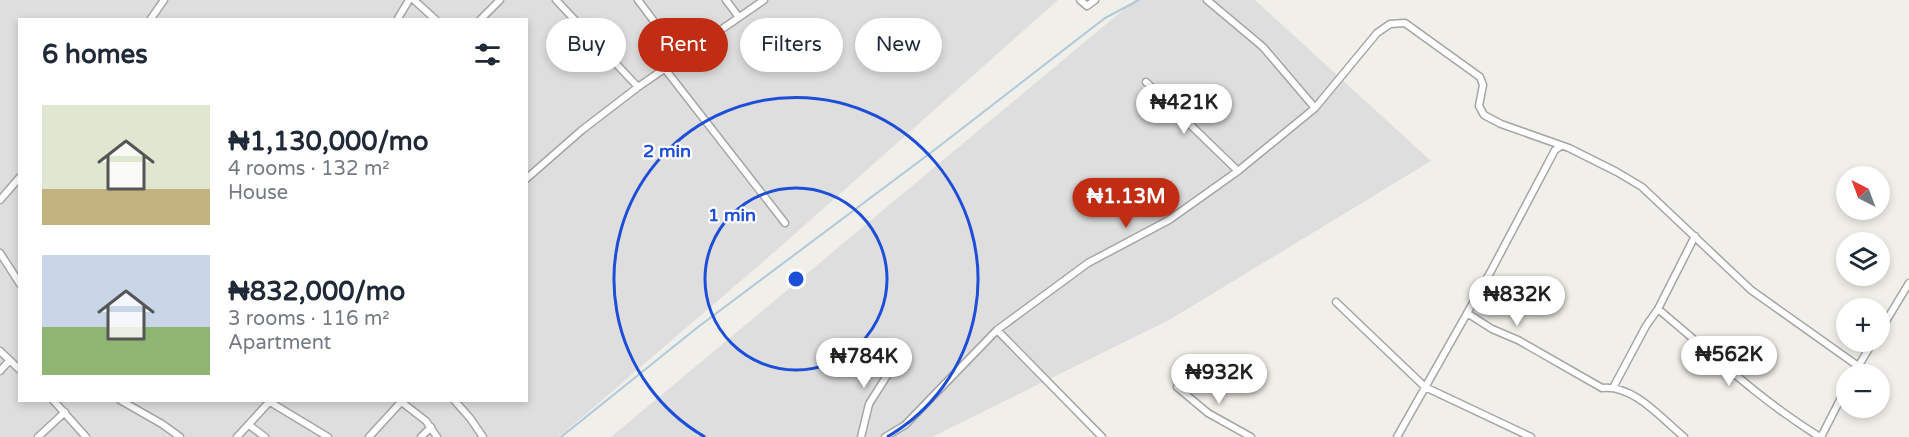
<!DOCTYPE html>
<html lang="en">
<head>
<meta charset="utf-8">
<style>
  :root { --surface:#fff; --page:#f2f2f3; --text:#1f2937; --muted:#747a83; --accent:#c02d13 }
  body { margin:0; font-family:"Varela Round",sans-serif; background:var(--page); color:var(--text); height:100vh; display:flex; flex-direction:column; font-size:22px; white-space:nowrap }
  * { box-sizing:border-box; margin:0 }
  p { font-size:20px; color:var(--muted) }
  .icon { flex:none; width:33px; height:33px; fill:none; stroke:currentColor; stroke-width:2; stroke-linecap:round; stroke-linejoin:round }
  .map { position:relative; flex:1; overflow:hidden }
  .panel { position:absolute; left:18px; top:18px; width:510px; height:384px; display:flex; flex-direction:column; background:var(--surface); border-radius:0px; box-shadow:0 3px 9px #0003 }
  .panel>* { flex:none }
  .banner { position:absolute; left:546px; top:18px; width:570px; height:54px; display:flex; gap:12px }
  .needle { width:39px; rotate:318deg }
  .controls { position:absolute; left:1836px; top:166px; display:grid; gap:12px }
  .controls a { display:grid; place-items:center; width:54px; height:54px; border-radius:50%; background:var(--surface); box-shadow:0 3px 9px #0003; font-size:30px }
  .price { position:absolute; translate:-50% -51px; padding:0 14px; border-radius:21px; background:#fff; color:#222; font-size:20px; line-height:39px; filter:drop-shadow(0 2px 3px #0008) }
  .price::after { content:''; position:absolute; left:50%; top:36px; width:18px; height:14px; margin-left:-9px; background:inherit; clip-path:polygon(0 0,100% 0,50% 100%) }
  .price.current { background:var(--accent); color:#fff }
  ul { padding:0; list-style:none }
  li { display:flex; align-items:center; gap:18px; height:150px; padding:0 24px }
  li span { display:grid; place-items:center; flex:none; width:168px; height:120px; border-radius:0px; color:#555 }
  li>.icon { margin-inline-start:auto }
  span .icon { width:72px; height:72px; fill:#fffc; stroke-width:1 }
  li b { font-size:26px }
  h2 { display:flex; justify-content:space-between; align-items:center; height:72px; padding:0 24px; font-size:26px }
  .pill { padding:0 21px; border-radius:27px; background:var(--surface); box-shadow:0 3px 9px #0003; font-size:21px; line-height:54px }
  .pill.current { background:var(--accent); color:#fff }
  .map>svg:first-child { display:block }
  .residential { fill:#dfdede; fill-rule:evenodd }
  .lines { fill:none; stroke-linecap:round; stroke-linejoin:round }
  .stream { stroke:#aec9da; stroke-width:2 }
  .minor-casing { stroke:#a5a5a5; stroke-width:9 }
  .minor { stroke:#fff; stroke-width:6 }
  .ring { fill:none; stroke:#1d4ed8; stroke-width:3 }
  .centre { fill:#1d4ed8; stroke:#fff; stroke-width:3 }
  .ring-label { font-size:18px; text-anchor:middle; font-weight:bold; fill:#1d4ed8; stroke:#fff; stroke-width:4.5; stroke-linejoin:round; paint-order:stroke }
</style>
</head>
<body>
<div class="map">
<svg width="1909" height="437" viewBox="0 0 1909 437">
  <rect width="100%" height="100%" fill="#f1efe9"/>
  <path class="residential" d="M0 0H1058L779 248 559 437H0ZM20 20H526V400H20Z
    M1135 0H1255L1431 161 1171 319 932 437H611Z"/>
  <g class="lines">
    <path class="stream" d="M561 437 698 327 933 151 1105 18 1139 0"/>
    <g class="minor-casing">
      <path id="minor" d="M414 0 436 20
        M556 0 638 87
        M638 0 680 56
        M726 0 738 16
        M1080 0 1087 6 1095 0
        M1207 0 1263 47 1315 108
        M150 20 164 0
        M397 20 409 0
        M480 20 500 0
        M665 69 785 223
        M1146 82 1238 171
        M526 179 582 130 638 87 764 0
        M0 200 20 177
        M0 253 20 284
        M1336 302 1425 387 1531 437
        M1658 309C1711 353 1761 401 1820 437
        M1467 313 1492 329 1518 340 1602 388C1633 384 1661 418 1684 437
        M997 330 1102 437
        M1880 331 1909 283
        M0 351 20 370
        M0 371 9 361
        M1853 375 1873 342
        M1614 386 1646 326 1658 309 1695 236
        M1177 387 1208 413 1251 437
        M53 400 86 437
        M120 400 162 424 180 437
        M399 400 426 421 437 437
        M454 400 470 418 483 437
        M270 402 328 437
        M249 425 265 437
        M38 437 65 412
        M237 437 271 400
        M369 437 401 402
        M421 437 431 427
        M861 437 869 404 900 355
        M885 437 905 425 997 330 1088 263 1169 220 1238 171 1315 108 1377 33 1390 24 1405 23 1480 77 1483 85 1479 106 1484 115 1501 124 1569 148 1617 172 1642 187 1751 290 1858 366
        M1397 437 1491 271 1555 150 1561 146
        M1821 437 1846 388"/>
    </g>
    <use href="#minor" class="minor"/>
  </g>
  <g class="ring">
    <circle cx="796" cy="279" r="91"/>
    <path d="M705 437A182 182 0 1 1 887 437"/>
  </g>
  <circle cx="796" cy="279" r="9" class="centre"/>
  <g class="ring-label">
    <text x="667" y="157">2 min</text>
    <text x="732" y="221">1 min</text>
  </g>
</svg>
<div class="controls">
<a><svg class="needle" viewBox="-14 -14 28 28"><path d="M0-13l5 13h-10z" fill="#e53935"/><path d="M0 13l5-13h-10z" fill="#747a83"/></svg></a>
<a><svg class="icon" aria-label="layers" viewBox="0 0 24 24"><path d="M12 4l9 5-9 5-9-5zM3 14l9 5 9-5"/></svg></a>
<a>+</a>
<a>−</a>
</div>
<b class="price" style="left:1184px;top:135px">₦421K</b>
<b class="price current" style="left:1126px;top:229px">₦1.13M</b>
<b class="price" style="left:1517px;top:327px">₦832K</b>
<b class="price" style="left:1729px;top:387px">₦562K</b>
<b class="price" style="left:864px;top:389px">₦784K</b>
<b class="price" style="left:1219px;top:405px">₦932K</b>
<div class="banner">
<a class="pill">Buy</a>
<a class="pill current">Rent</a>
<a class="pill">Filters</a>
<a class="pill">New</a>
</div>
<section class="panel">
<h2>6 homes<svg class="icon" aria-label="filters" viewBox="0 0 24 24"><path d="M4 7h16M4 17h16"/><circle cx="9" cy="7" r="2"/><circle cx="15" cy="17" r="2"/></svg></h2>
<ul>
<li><span style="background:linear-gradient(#dfe7d0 70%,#c2b280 0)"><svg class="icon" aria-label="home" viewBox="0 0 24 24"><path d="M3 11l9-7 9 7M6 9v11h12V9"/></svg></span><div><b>₦1,130,000/mo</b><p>4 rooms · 132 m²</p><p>House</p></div></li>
<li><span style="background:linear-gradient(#c9d6e8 60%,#8fb573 0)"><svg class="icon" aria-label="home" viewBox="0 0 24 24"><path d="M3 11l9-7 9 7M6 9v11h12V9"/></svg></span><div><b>₦832,000/mo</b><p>3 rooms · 116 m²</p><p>Apartment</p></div></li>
</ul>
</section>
</div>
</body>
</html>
